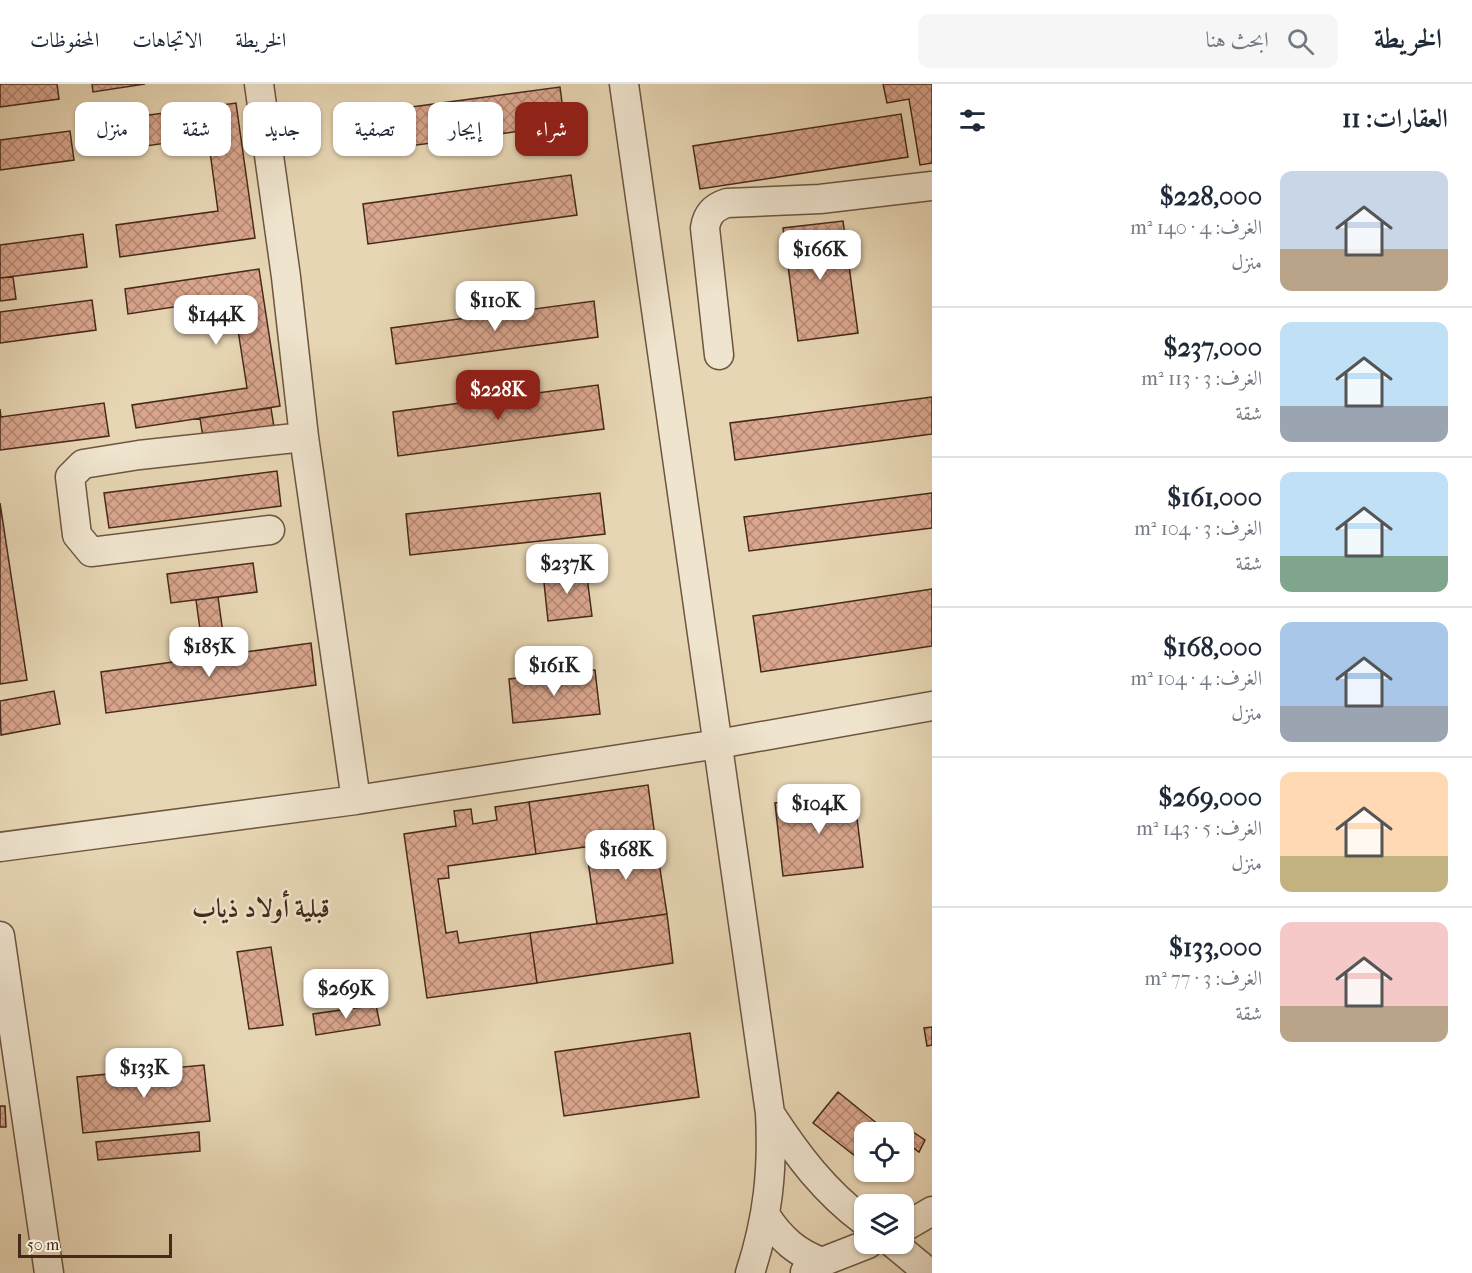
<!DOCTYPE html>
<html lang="ar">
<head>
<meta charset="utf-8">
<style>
  :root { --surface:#fff; --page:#f6f6f7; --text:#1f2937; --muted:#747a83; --line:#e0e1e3; --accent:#8f2418 }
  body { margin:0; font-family:"IM FELL French Canon",Amiri,serif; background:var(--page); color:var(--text); direction:rtl; height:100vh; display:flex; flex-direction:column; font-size:22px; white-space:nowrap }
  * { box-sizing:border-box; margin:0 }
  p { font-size:20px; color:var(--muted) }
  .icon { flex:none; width:33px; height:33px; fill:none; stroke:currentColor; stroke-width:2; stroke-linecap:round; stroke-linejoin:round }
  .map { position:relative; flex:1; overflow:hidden; direction:ltr }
  .panel { display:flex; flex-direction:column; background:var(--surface); width:540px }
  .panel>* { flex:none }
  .top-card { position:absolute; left:18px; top:18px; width:570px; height:54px; direction:rtl; display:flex; gap:12px }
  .buttons { position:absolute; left:854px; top:1038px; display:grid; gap:12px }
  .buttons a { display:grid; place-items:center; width:60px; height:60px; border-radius:12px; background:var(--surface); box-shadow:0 2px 4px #0004; font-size:30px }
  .scale { position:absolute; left:18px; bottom:15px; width:154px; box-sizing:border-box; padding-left:6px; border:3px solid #452a1b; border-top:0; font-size:16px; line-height:21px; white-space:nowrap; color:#452a1b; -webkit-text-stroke:4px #efe4ce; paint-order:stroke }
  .price { position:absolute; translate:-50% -51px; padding:0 14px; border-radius:12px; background:#fff; color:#222; font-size:20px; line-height:39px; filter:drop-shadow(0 2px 3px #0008) }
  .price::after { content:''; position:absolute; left:50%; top:36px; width:18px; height:14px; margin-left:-9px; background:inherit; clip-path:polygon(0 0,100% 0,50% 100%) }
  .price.on { background:var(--accent); color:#fff }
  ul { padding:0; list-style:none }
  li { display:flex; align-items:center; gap:18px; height:150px; padding:0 24px }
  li+li { border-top:2px solid var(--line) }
  li span { display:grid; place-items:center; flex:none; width:168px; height:120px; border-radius:12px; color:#555 }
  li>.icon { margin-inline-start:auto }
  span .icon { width:72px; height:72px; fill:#fffc; stroke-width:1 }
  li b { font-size:26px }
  h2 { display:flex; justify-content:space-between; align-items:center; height:72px; padding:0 24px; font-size:26px }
  .chip { padding:0 21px; border-radius:12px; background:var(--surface); box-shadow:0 2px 4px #0004; font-size:21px; line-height:54px }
  .chip.on { background:var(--accent); color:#fff }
  header { display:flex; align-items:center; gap:36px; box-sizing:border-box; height:84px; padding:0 30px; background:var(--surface); border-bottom:2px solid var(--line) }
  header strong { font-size:28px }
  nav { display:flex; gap:33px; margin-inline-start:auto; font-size:21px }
  .search { width:420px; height:54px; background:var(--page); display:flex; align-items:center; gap:15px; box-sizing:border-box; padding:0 21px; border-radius:12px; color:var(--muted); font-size:22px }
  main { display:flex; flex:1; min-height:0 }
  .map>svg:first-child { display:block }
  .building { fill:url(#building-cross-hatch); stroke:#452a1b; stroke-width:1.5 }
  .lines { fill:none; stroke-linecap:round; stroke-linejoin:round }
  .minor-casing { stroke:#6e5541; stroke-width:31 }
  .minor { stroke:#efe4ce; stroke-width:28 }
  .labels { text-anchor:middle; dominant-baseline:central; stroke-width:5; stroke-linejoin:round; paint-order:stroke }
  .district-label { font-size:26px; font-weight:bold; fill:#452a1b; stroke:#efe4ce }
</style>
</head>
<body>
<header>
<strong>الخريطة</strong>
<div class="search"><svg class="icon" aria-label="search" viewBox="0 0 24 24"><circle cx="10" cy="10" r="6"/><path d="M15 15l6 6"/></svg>ابحث هنا</div>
<nav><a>الخريطة</a><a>الاتجاهات</a><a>المحفوظات</a></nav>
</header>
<main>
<section class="panel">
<h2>العقارات: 11<svg class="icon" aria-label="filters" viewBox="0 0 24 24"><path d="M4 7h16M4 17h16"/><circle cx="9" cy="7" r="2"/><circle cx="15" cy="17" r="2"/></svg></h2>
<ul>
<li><span style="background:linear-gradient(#c9d6e8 65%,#b9a48a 0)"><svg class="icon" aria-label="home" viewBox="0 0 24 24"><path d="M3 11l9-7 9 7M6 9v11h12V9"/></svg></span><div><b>$228,000</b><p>الغرف: 4 · 140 m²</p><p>منزل</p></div></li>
<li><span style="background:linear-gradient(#bfe0f5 70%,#9aa5b1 0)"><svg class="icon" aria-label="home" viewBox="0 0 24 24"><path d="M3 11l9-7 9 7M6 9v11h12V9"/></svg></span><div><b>$237,000</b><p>الغرف: 3 · 113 m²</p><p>شقة</p></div></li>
<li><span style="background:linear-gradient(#bfe0f5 70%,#7fa58c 0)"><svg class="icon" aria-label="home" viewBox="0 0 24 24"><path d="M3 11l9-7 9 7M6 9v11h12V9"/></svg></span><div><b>$161,000</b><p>الغرف: 3 · 104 m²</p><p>شقة</p></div></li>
<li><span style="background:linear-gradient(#a9c7e8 70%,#9aa5b1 0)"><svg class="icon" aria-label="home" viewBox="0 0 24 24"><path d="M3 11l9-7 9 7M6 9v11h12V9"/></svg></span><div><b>$168,000</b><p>الغرف: 4 · 104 m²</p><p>منزل</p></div></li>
<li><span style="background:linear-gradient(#ffd9b3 70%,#c2b280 0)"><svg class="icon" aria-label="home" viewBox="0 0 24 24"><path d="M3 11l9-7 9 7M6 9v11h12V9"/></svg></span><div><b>$269,000</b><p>الغرف: 5 · 143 m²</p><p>منزل</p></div></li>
<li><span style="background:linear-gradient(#f6c9c9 70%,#b9a48a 0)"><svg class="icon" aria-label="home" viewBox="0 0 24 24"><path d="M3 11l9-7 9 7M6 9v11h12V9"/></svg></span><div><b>$133,000</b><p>الغرف: 3 · 77 m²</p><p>شقة</p></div></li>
</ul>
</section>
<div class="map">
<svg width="932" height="1189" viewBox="0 0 932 1189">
  <defs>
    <pattern id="building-cross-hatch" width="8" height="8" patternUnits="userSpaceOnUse" patternTransform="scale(1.5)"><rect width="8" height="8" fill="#daa68e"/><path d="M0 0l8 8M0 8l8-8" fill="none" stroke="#b38773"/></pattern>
  </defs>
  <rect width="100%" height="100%" fill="#e7d6b4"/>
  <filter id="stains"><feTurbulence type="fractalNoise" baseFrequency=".00333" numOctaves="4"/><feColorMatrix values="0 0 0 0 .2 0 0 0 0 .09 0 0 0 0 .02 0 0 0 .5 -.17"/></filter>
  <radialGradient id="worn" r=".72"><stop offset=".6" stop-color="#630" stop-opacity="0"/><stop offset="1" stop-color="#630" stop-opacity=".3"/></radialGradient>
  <path class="building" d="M0 0H57L59 15 0 23Z
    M92 0H145L93 8Z
    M883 0H932V79L920 81 909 15 887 19Z
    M560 3 565 41 357 69 352 31Z
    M236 19 255 154 120 173 116 141 218 127 208 53 104 68 99 38Z
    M901 30 908 73 700 105 693 62Z
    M70 47 74 76 0 86V56Z
    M571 91 577 131 368 160 363 120Z
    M843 137 858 249 798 257 783 144Z
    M83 150 87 183 0 194V161Z
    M259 185 280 322 136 344 132 321 247 304 233 214 128 230 125 205Z
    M13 193 16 215 0 217V194Z
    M92 216 96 246 0 259V228Z
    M594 217 598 253 396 280 391 244Z
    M598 301 604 345 398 372 393 328Z
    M932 313V350L735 376 730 339Z
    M104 319 109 352 0 366V325L1 333Z
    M271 324 274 343 203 354 200 334Z
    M277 387 281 422 109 444 104 409Z
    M600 409 605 450 410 471 406 430Z
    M932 409V444L749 467 744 433Z
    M0 419 27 596 0 600Z
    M253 479 257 508 171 519 167 490Z
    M586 485 592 532 548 537 543 489Z
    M932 505V562L761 588 753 532Z
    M218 513 226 571 204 574 196 516Z
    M311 559 316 601 106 629 101 588Z
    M595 586 600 630 513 639 509 595Z
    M54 607 60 640 1 651 0 617Z
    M648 701 655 753 536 770 529 718Z
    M854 710 863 783 783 792 775 719Z
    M529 718 536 770 448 782 449 794 438 795 446 849 457 847 459 859 530 849 537 899 427 914 404 750 456 742 454 727 471 725 473 740 497 736 495 723Z
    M655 753 667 830 597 840 586 763Z
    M667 830 673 879 537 899 530 849Z
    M271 863 283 941 249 945 237 868Z
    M376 921 380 941 316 951 313 930Z
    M932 943V961L927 962 924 944Z
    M690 949 699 1013 564 1032 555 968Z
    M204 981 210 1037 83 1049 77 993Z
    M838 1008 879 1041 873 1048H864V1060L855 1072 813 1039Z
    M0 1022H5L6 1043H0Z
    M907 1044 925 1056 919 1068 903 1056V1050Z
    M199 1048 200 1067 98 1076 96 1058Z"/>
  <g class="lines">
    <g class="minor-casing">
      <path id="minor" d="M259 0 286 193 304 353 356 716
        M624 0 770 1029C773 1086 768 1134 750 1189
        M719 271 705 144C707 130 714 123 727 119L820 115 932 102
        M270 446 91 468 77 451 70 393 83 380 139 371 304 353
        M0 763 356 716 718 660 932 622
        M0 852 49 1189
        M771 1031C797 1071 825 1108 864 1137
        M766 1132C781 1155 797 1169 822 1178
        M903 1144 932 1127
        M894 1160 929 1189
        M805 1188 822 1178 868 1160"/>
    </g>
    <use href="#minor" class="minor"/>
  </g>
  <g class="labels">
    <g class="district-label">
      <text x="261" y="824">قبلية أولاد ذياب</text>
    </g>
  </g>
  <rect width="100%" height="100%" filter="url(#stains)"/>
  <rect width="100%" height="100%" fill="url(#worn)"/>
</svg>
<div class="buttons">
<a><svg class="icon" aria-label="locate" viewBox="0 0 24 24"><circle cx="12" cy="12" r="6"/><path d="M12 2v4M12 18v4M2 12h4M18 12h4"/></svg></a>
<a><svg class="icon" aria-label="layers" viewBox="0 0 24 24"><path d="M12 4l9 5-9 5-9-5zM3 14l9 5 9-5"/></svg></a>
</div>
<div class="scale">50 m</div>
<b class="price" style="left:820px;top:197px">$166K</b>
<b class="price" style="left:495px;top:248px">$110K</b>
<b class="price" style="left:216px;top:262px">$144K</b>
<b class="price on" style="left:498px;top:337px">$228K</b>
<b class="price" style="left:567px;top:511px">$237K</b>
<b class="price" style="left:209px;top:594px">$185K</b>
<b class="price" style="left:554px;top:613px">$161K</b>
<b class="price" style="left:819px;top:751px">$104K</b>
<b class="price" style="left:626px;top:797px">$168K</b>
<b class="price" style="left:346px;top:936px">$269K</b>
<b class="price" style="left:144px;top:1015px">$133K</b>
<div class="top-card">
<a class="chip on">شراء</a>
<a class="chip">إيجار</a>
<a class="chip">تصفية</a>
<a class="chip">جديد</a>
<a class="chip">شقة</a>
<a class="chip">منزل</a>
</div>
</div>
</main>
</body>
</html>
